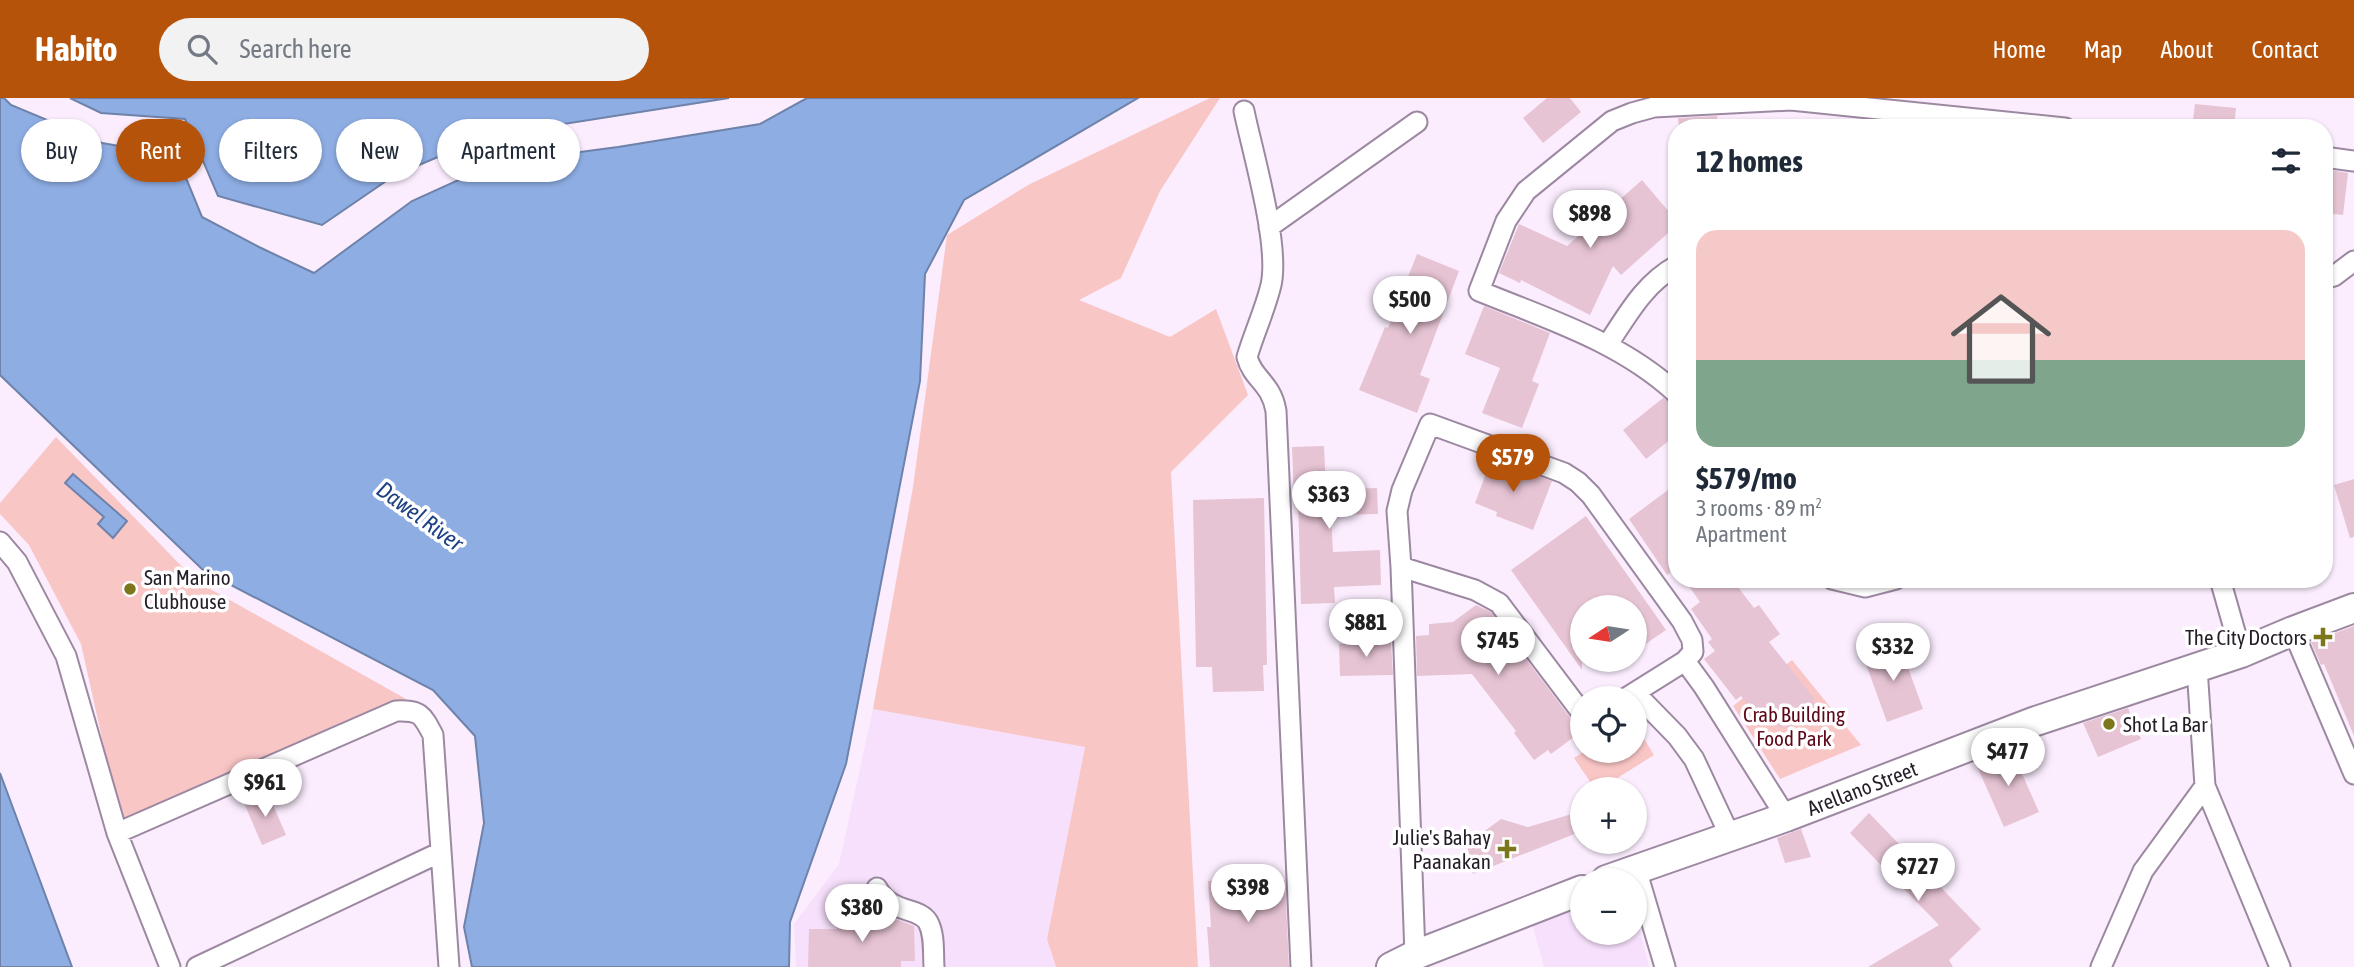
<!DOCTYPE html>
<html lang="en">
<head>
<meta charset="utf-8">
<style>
  :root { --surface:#fff; --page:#f2f2f3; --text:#1f2937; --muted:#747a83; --accent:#b45309 }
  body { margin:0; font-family:"Asap Condensed",sans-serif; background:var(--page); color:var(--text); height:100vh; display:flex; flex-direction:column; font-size:26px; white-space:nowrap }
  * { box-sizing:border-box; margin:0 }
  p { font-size:23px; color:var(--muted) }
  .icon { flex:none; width:38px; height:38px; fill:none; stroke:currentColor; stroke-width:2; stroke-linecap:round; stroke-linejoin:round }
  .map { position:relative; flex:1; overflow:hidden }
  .drawer { position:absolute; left:1668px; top:21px; width:665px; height:469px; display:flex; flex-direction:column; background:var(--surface); border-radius:28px; box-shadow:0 2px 5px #0004 }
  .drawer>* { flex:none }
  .guide { position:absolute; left:21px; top:21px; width:665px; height:63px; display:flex; gap:14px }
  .needle { width:46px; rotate:258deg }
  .tools { position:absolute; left:1570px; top:497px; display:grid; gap:14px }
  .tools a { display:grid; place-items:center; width:77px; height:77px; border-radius:50%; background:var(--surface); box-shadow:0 2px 5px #0004; font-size:35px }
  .price { position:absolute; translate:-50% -60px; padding:0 16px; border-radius:24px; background:#fff; color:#222; font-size:23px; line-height:46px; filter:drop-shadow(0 2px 4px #0008) }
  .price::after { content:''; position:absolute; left:50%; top:42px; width:21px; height:16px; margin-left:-10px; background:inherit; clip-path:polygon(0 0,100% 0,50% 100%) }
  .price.on { background:var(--accent); color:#fff }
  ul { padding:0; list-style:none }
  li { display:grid; align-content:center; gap:14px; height:371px; padding:0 28px }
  li span { display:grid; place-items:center; height:217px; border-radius:21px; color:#555 }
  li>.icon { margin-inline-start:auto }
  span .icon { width:126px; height:126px; fill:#fffc; stroke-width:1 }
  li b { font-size:30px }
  h2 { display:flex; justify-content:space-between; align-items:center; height:84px; padding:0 28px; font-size:30px }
  .tag { padding:0 24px; border-radius:32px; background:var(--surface); box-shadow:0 2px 5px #0004; font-size:24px; line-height:63px }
  .tag.on { background:var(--accent); color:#fff }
  header { display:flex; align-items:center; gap:42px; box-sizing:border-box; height:98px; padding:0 35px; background:var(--accent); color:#fff }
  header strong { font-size:33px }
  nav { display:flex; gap:38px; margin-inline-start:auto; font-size:24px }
  .search { width:490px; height:63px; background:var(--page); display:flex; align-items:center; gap:18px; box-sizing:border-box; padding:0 24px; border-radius:38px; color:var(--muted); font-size:26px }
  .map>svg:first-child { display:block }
  .built { fill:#f7e0fc }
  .green { fill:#f9c6c6 }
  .water { fill:#8eade3; stroke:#6e82aa; stroke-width:2 }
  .building { fill:#e7c4d4 }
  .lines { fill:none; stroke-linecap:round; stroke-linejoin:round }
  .minor-casing { stroke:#9d88a2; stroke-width:23 }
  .highway-casing { stroke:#9d88a2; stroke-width:32 }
  .minor { stroke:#fff; stroke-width:19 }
  .highway { stroke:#fff; stroke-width:28 }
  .poi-dot { fill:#7d771c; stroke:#fff; stroke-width:2.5 }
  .labels { text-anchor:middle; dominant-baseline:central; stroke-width:7; stroke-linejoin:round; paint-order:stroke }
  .poi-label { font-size:21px; fill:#241c26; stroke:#fff; text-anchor:start }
  .park-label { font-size:21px; fill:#5e0819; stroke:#fff }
  .street-label { font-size:21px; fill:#241c26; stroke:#fff }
  .water-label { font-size:23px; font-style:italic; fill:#1d4181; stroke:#fff }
</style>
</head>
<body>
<header>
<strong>Habito</strong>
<div class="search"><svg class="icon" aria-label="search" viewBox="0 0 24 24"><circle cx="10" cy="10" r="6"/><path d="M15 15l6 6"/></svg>Search here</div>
<nav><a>Home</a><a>Map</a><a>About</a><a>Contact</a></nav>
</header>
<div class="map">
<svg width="2354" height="869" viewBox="0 0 2354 869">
  <rect width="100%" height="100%" fill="#fbedfe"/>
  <path class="built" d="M873 611 1085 649 1047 841 1056 869H796L794 826 839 766Z
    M1582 800V835H1634L1635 813 1649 869H1544L1529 815Z"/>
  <path class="green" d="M1210 0H1220L1160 93 1121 180 1079 202 1170 239 1216 211 1248 297 1171 374 1198 869H1056L1047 841 1085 649 873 611 913 389 947 137 1028 87Z
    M56 339 196 483 406 601 121 725 81 546 29 447 0 416V405Z
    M1792 562 1861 647 1780 681 1733 608Z
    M1635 626 1654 657 1600 691H1595L1574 660 1585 653H1634Z"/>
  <path class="water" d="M0 0H4L11 7 102 45 177 58 202 119 259 149 314 175 412 103 496 65 618 49 760 26 807 0H1138L964 102 925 176 920 283 846 666 790 824 789 869H472L464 829 484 725 475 638 433 592 204 473 0 277Z
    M70 0H729L488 38 395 77 322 127 218 98 185 21 101 15Z
    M73 376 127 423 113 440 98 426 104 419 65 385Z
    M0 675 72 869H0Z"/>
  <path class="building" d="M1547 0H1570L1581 14 1543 45 1523 20Z
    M2195 6 2236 10 2234 30H2192Z
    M1717 18 1718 30H1679L1678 20Z
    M2324 71 2348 75 2343 117 2324 115Z
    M1642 82 1676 122V128L1621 177 1613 168 1590 217 1521 182 1520 185 1499 175 1519 126 1567 148Z
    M1417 156 1459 173 1420 277 1430 281 1417 315 1359 292 1385 229 1388 230Z
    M1484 208 1550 235 1532 283 1539 286 1522 330 1482 315 1500 270 1465 256Z
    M1663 300 1676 307V337L1646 361 1623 332Z
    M1324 348 1326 392 1377 390 1378 416 1331 417 1333 454 1380 452 1381 487 1334 489 1335 505 1301 506 1298 402H1294L1292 349Z
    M1491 362 1552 383 1533 432 1496 418 1497 414 1475 405Z
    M2354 381V439L2350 440 2334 387Z
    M1676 386V470L1667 477 1629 421Z
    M1264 400 1267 567H1263L1264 593 1213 594 1212 569H1196L1193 402Z
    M1586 418 1666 532 1634 554V509H1582V572L1511 472Z
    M1684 481H1732L1754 510 1759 507 1780 536 1769 544 1813 599 1816 612 1815 620 1811 624 1797 623 1791 629H1780L1757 619 1741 598 1736 602 1704 561 1715 553 1708 544 1712 541 1691 511 1700 504Z
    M1476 507 1491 514 1572 622 1582 628V633L1551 656 1548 652 1534 662 1514 635 1516 633 1472 576 1417 578 1416 538 1429 537V526L1453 524Z
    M2354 528V638L2324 566 2321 567 2311 544Z
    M1391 544 1393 577 1340 578 1339 546Z
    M1899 545 1923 611 1887 624 1863 558Z
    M2128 610 2141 641 2098 659 2083 625Z
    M2011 651 2039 714 2004 729 1976 666Z
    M268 695 286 737 262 747 244 705Z
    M1582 713V733L1473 776 1467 746 1501 721 1528 729Z
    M1869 715 1981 831 1949 862 1953 869H1868L1939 827 1850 735Z
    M1801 731 1811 759 1785 765 1777 740Z
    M1250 781V784L1285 782 1289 869H1210L1207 829H1211L1208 783Z
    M892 820 914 828 915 863H901V869H808L809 831H837V821Z"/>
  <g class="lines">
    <g class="minor-casing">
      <path id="minor" d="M1244 13C1253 56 1280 147 1271 187 1265 212 1254 235 1247 259 1253 282 1271 284 1276 313L1301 869
        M2324 59 2354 63
        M1269 129 1417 24
        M2324 181 2334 178 2354 163
        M1608 246C1628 216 1644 186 1676 168
        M1676 295C1621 244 1548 221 1479 193L1506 123 1526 93 1612 23 1632 15 1654 9 1791 2 2065 30
        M0 444 17 464 66 558 117 735 170 869
        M1401 469 1475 492 1499 505 1582 615
        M1832 481 1865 489 1896 481
        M2220 481 2241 555
        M2293 533 2354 676
        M2197 570 2205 688 2280 869
        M1635 595 1677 638 1694 661 1730 738
        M1626 600 1685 563
        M117 735 396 613C420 612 422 616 433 637L449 869
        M1636 771 1665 869
        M877 790C892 817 918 808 928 824 935 837 933 854 934 869
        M1415 857 1401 469 1397 413 1402 392 1430 326 1564 375 1578 384 1591 397 1682 523 1692 542 1693 554 1685 563 1704 589 1786 719
        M197 869 441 754
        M2101 869 2143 773 2205 688"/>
    </g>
    <g class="highway-casing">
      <path id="highway" d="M1606 782 1786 719 2033 624 2241 555 2293 533 2354 510
        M1391 869 1415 857 1582 792"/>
    </g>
    <use href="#minor" class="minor"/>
    <use href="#highway" class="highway"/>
  </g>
  <g class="poi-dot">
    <circle cx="130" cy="491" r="7"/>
    <path d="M2319.5 528.5h7v7h7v7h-7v7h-7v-7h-7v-7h7z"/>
    <circle cx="2109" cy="626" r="7"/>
    <path d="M1503.5 740.5h7v7h7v7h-7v7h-7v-7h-7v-7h7z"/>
  </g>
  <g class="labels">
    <g class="poi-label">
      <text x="144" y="479">San Marino<tspan x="144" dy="24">Clubhouse</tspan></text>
      <text x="2307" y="539" text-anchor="end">The City Doctors</text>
      <text x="2123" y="626">Shot La Bar</text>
      <text x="1491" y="739" text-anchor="end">Julie's Bahay<tspan x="1491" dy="24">Paanakan</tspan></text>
    </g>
    <g class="park-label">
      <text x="1794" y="616">Crab Building<tspan x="1794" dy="24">Food Park</tspan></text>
    </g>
    <g class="street-label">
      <text transform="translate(1862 690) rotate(-21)">Arellano Street</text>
    </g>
    <g class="water-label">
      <text transform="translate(420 418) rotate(36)">Dawel River</text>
    </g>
  </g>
</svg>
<div class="tools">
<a><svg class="needle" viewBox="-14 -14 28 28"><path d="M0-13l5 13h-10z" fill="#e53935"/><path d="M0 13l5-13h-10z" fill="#747a83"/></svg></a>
<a><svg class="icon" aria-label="locate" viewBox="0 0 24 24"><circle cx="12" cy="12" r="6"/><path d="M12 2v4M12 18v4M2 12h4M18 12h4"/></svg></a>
<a>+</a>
<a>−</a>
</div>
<b class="price" style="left:1590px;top:152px">$898</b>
<b class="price" style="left:1410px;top:238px">$500</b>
<b class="price on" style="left:1513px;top:396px">$579</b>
<b class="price" style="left:1329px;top:433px">$363</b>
<b class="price" style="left:1366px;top:561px">$881</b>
<b class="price" style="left:1498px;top:579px">$745</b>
<b class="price" style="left:1893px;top:585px">$332</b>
<b class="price" style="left:2008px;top:690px">$477</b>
<b class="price" style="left:265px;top:721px">$961</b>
<b class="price" style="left:1918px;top:805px">$727</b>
<b class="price" style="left:1248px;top:826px">$398</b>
<b class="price" style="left:862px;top:846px">$380</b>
<div class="guide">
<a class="tag">Buy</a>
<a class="tag on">Rent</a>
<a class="tag">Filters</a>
<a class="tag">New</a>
<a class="tag">Apartment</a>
</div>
<section class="drawer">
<h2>12 homes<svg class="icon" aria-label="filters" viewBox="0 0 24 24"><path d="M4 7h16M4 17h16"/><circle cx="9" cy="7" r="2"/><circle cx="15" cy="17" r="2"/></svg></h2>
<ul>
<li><span style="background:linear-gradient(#f6c9c9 60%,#7fa58c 0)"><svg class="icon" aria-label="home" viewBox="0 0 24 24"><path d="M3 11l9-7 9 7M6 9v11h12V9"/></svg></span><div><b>$579/mo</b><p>3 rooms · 89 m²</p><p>Apartment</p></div></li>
</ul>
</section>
</div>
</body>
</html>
